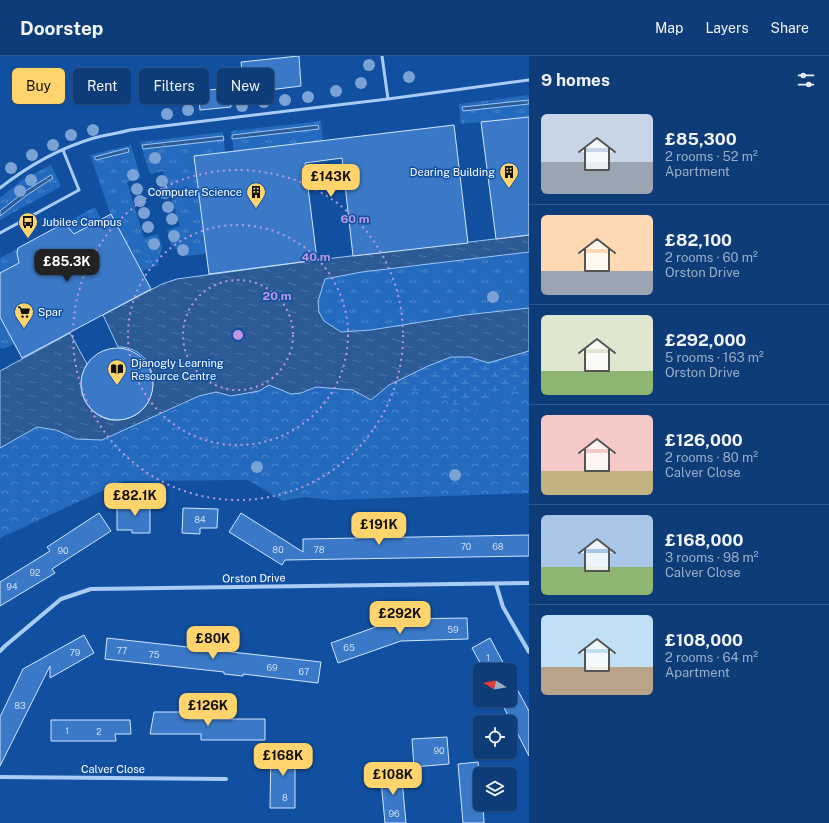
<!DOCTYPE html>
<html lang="en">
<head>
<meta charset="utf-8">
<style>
  :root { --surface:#0d3c78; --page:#16437d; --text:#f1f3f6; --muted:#9aadc6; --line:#2d568a; --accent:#ffd46d }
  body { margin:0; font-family:"Public Sans",sans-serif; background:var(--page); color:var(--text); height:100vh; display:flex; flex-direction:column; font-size:15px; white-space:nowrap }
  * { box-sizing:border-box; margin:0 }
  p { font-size:13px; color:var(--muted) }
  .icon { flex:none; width:22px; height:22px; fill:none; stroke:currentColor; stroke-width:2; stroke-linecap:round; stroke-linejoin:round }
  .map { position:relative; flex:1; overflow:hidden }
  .sheet { display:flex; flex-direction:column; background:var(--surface); width:300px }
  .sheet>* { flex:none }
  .hud { position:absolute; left:12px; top:12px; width:380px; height:36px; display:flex; gap:8px }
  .needle { width:26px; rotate:281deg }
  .fabs { position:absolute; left:473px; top:607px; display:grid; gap:8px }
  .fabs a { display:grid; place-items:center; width:44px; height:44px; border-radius:6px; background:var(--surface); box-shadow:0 1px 3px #0004,0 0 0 1px var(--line); font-size:20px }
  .price { position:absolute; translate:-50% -34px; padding:0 9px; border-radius:8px; background:var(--accent); color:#111; font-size:13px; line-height:26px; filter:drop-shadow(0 1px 2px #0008) }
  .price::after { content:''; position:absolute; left:50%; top:24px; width:12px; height:9px; margin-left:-6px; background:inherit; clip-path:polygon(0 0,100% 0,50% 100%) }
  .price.selected { background:#222; color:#fff }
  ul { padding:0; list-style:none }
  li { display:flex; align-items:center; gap:12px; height:100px; padding:0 12px }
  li+li { border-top:1px solid var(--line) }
  li span { display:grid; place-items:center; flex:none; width:112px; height:80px; border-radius:6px; color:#555 }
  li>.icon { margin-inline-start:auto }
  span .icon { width:48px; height:48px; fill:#fffc; stroke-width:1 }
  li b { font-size:17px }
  h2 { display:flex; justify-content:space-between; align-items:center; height:48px; padding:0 12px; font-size:17px }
  .tag { padding:0 14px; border-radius:6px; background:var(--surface); box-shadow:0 1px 3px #0004,0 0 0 1px var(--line); font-size:14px; line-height:36px }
  .tag.selected { background:var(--accent); color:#111 }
  header { display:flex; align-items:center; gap:24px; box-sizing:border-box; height:56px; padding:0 20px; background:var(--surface); border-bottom:1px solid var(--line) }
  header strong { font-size:19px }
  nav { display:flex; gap:22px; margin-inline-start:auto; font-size:14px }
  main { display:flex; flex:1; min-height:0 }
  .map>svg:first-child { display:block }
  .grass { fill:url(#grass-tufts) }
  .forest { fill:url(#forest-crowns) }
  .wetland { fill:url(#wetland-marsh) }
  .water { fill:url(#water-ripples); stroke:#9bc7f8 }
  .building { fill:#3a79c7; stroke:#d2e6fe }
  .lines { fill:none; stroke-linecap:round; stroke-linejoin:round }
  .lane { stroke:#a9ccf5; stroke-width:3 }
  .street { stroke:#a9ccf5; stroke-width:4 }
  .tree { fill:#7ba2d4 }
  .ring { fill:none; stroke:#bd96df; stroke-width:2; stroke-dasharray:2 4 }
  .labels { text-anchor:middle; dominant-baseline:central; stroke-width:3; stroke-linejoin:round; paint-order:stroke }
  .number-label { font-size:9px; fill:#cedef1 }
  .poi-label { font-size:11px; fill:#fff; stroke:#1150a0; text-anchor:start }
  .street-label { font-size:11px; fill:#fff; stroke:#1150a0 }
  .centre { fill:#bd96df; stroke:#1150a0; stroke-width:2 }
  .ring-label { font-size:12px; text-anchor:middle; font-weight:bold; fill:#bd96df; stroke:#1150a0; stroke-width:3; stroke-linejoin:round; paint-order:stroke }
</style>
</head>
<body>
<header>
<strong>Doorstep</strong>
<nav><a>Map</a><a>Layers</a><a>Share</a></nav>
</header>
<main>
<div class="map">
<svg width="529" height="767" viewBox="0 0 529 767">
  <defs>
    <pattern id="grass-tufts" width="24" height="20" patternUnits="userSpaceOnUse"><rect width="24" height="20" fill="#246abe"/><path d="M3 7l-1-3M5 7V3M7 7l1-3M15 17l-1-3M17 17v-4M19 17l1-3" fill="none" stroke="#5088cb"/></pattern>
    <pattern id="forest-crowns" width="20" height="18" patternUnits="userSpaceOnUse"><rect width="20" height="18" fill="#246abe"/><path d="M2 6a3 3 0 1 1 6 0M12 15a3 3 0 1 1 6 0" fill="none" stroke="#5088cb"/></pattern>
    <pattern id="wetland-marsh" width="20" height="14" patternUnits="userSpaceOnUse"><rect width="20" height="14" fill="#246abe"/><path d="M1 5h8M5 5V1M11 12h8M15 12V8" fill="none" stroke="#5088cb"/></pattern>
    <pattern id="water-ripples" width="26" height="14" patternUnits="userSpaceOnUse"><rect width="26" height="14" fill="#2c5a95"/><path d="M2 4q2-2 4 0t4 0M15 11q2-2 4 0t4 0" fill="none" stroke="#4c73a5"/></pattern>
  </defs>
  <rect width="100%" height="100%" fill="#1150a0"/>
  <path class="grass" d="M529 39V61L461 68 459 48Z
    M321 65 323 85 234 96 231 75Z
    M223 76 225 97 194 101 206 198 187 200 171 189 167 174 180 170 163 115 150 118 140 86Z
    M131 89 141 122 127 126 144 182 158 178 162 191 157 210 141 215 111 159 90 99Z
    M50 109 52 111 60 128V131L0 164V142L21 125Z
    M95 151 101 163 80 175 85 184H71C70 177 70 169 61 169Z
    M19 192 17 199 26 208 0 217V202Z
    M529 196V252L465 259 371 274 341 276 324 265 319 256 318 245 325 223 362 216Z
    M0 261 14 288 3 293 0 292Z"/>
  <path class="forest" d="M269 329 291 338 301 337 316 330 353 334 371 344 389 329 440 341 475 360 492 343 519 332 529 336V437L333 444 304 441 283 445 248 424 124 425 0 482V392L37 371 56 374 76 383 146 363 173 353 199 340 216 336 231 340 259 335Z"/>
  <path class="wetland" d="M529 295V336L519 332 492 343 475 360 440 341 389 329 428 310 451 301H470L488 307Z"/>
  <path class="water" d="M529 44V48L463 55 462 51Z
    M318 69 319 73 232 83V79Z
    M223 80 224 84 143 93 142 89Z
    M128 92 129 96 96 104 94 101Z
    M51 119 53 122 27 139 0 160V155L24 136Z
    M529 179V196L362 216 325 223 318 245 319 256 324 265 341 276 371 274 465 259 529 252V295L488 307 470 301H451L428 310 389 329 371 344 353 334 316 331 301 337 291 338 269 329 259 335 231 340 216 336 199 340 102 384 76 383 56 374 37 371 0 392V315L70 277 87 308C80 321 78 335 87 348 92 356 102 363 112 364 166 367 165 290 118 291L103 259 162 228 177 223 317 204Z"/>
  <path class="building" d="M299 0 301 30 245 37 241 6Z
    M230 32 231 51 200 54 198 35Z
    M529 61V179L496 183 481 66Z
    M454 69 468 187 353 200 342 102 305 107 317 204 209 218 194 100Z
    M111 158 151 233 22 302 0 261V217L19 207 17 197 18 192 57 171 64 167 74 178Z
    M81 328a36 36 0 1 1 72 0a36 36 0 1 1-72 0Z
    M135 443H150V477H132V474H117V448H135Z
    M183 452 218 453 217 472H200V478L182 477Z
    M99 457 111 475 52 513 55 517 0 550V526L50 495 47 491Z
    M241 457 303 496V483L529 479V500L285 504 282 509 229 476Z
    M467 562 468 583 401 585 338 607 331 587 398 563Z
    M84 579 94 597 50 622V610L0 710V661L23 613Z
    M107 582 321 606 318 627 243 618V620L224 618V616L105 603Z
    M490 582 507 614H484L472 592Z
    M510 620 529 655V700L500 644H510Z
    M154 656H189V663H265V684H201V678H150Z
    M51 664H130L131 678H115L116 685H51Z
    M447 681 449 708 414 711 412 683Z
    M271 690H295V752H270Z
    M478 706 480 723V748H483L484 767H463L458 708Z
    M401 713 406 767H385L380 715Z"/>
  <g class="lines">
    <path class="lane" d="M382 0 388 43
      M0 132C28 110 60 92 94 82 106 79 119 77 130 74L388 43 529 24
      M0 177 79 134 63 94"/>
    <path class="street" d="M496 528 503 551 529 596
      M0 595 5 590 61 543 91 533 529 527
      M0 721 226 723"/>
  </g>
  <g class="tree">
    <circle cx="369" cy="9" r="6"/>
    <circle cx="409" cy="21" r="6"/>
    <circle cx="361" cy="27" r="6"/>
    <circle cx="336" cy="35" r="6"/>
    <circle cx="308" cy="41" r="6"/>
    <circle cx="285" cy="44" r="6"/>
    <circle cx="264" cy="46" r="6"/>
    <circle cx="242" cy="50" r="6"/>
    <circle cx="188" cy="54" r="6"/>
    <circle cx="167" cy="58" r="6"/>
    <circle cx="93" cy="74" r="6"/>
    <circle cx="71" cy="79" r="6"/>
    <circle cx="53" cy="89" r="6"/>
    <circle cx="32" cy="99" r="6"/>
    <circle cx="155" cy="102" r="6"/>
    <circle cx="11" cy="112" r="6"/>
    <circle cx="133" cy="119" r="6"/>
    <circle cx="31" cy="124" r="6"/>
    <circle cx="162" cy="125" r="6"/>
    <circle cx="137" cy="133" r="6"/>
    <circle cx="20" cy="135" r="6"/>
    <circle cx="165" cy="137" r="6"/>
    <circle cx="140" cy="145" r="6"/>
    <circle cx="168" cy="151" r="6"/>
    <circle cx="144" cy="157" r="6"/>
    <circle cx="172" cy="163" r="6"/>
    <circle cx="148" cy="171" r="6"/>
    <circle cx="174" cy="180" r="6"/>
    <circle cx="154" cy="188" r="6"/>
    <circle cx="183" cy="194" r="6"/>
    <circle cx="493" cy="241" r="6"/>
    <circle cx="257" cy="411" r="6"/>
    <circle cx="455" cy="419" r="6"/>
  </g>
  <g class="ring">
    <circle cx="238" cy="279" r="55"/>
    <circle cx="238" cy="279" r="110"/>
    <circle cx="238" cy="279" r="165"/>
  </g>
  <defs>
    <g id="building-pin" transform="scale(1)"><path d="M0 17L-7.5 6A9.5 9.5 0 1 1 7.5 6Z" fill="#ffd46d" stroke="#1150a0"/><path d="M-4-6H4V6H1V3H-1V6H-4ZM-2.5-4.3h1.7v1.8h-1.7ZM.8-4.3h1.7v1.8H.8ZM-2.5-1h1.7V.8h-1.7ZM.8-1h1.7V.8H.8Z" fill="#111"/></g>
    <g id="bus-pin" transform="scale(1)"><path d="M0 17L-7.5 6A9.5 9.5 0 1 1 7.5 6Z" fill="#ffd46d" stroke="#1150a0"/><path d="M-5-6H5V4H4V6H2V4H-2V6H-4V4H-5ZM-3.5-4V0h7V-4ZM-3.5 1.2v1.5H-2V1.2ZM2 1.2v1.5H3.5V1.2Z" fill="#111"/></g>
    <g id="supermarket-pin" transform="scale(1)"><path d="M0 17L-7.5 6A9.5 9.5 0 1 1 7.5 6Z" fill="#ffd46d" stroke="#1150a0"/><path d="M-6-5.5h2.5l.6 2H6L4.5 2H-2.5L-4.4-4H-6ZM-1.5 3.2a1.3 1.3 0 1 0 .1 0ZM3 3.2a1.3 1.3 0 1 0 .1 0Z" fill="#111"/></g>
    <g id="library-pin" transform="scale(1)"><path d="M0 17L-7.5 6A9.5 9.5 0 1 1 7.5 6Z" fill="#ffd46d" stroke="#1150a0"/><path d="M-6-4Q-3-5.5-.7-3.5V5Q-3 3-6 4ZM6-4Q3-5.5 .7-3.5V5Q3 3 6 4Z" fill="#111"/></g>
  </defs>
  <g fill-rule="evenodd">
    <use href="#building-pin" x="509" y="116"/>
    <use href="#building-pin" x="256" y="136"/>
    <use href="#bus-pin" x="28" y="166"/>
    <use href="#supermarket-pin" x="24" y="256"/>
    <use href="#library-pin" x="117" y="313"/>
  </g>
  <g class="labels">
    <g class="number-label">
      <text x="200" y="463">84</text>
      <text x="466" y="490">70</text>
      <text x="498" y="490">68</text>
      <text x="278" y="493">80</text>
      <text x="319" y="493">78</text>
      <text x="63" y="494">90</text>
      <text x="35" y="516">92</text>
      <text x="12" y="530">94</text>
      <text x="453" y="573">59</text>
      <text x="349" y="591">65</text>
      <text x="122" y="594">77</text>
      <text x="75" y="596">79</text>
      <text x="154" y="598">75</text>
      <text x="488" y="601">1</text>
      <text x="272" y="611">69</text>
      <text x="304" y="615">67</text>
      <text x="20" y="649">83</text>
      <text x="67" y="674">1</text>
      <text x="99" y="675">2</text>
      <text x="439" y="694">90</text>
      <text x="285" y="741">8</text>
      <text x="394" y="757">96</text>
    </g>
    <g class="poi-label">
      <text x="495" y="116" text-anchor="end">Dearing Building</text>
      <text x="242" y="136" text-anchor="end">Computer Science</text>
      <text x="42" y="166">Jubilee Campus</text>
      <text x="38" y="256">Spar</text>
      <text x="131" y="307">Djanogly Learning<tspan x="131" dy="13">Resource Centre</tspan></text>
    </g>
    <g class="street-label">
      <text transform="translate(254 522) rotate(-1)">Orston Drive</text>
      <text x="113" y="713">Calver Close</text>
    </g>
  </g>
  <circle cx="238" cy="279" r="6" class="centre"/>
  <g class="ring-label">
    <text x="355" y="167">60 m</text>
    <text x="316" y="205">40 m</text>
    <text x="277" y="244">20 m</text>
  </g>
</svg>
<div class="fabs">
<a><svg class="needle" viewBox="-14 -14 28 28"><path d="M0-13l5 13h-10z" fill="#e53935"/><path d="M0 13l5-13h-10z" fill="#9aadc6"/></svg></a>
<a><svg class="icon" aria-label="locate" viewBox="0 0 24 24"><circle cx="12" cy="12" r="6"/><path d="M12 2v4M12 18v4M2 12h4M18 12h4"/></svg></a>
<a><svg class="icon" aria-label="layers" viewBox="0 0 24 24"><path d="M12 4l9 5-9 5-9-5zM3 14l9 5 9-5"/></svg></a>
</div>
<b class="price" style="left:331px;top:142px">£143K</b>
<b class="price selected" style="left:67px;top:227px">£85.3K</b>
<b class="price" style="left:135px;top:461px">£82.1K</b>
<b class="price" style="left:379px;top:490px">£191K</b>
<b class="price" style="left:400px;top:579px">£292K</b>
<b class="price" style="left:213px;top:604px">£80K</b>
<b class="price" style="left:208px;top:671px">£126K</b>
<b class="price" style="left:283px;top:721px">£168K</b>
<b class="price" style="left:393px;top:740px">£108K</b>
<div class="hud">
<a class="tag selected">Buy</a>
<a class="tag">Rent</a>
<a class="tag">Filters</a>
<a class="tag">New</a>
</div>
</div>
<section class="sheet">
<h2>9 homes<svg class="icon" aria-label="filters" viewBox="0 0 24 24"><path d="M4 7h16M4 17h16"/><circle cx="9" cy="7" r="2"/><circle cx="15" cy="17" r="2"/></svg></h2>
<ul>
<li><span style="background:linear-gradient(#c9d6e8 60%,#9aa5b1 0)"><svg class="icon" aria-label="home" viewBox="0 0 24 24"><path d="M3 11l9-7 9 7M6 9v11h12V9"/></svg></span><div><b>£85,300</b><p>2 rooms · 52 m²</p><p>Apartment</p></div></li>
<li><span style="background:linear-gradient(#ffd9b3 70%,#9aa5b1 0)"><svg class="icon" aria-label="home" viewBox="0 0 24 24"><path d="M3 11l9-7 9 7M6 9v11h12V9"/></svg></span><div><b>£82,100</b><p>2 rooms · 60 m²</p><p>Orston Drive</p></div></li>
<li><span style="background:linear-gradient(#dfe7d0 70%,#8fb573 0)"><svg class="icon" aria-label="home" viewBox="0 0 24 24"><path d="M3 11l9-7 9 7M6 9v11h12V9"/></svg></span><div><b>£292,000</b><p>5 rooms · 163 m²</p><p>Orston Drive</p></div></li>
<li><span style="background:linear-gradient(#f6c9c9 70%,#c2b280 0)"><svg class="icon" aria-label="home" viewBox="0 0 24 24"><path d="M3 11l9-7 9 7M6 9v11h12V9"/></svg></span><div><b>£126,000</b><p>2 rooms · 80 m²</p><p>Calver Close</p></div></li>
<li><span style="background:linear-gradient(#a9c7e8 65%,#8fb573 0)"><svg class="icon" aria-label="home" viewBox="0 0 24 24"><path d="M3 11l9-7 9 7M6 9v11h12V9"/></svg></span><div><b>£168,000</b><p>3 rooms · 98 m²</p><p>Calver Close</p></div></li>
<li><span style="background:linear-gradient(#bfe0f5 65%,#b9a48a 0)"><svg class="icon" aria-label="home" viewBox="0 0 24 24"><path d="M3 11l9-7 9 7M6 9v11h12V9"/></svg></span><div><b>£108,000</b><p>2 rooms · 64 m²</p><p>Apartment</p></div></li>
</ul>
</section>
</main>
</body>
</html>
